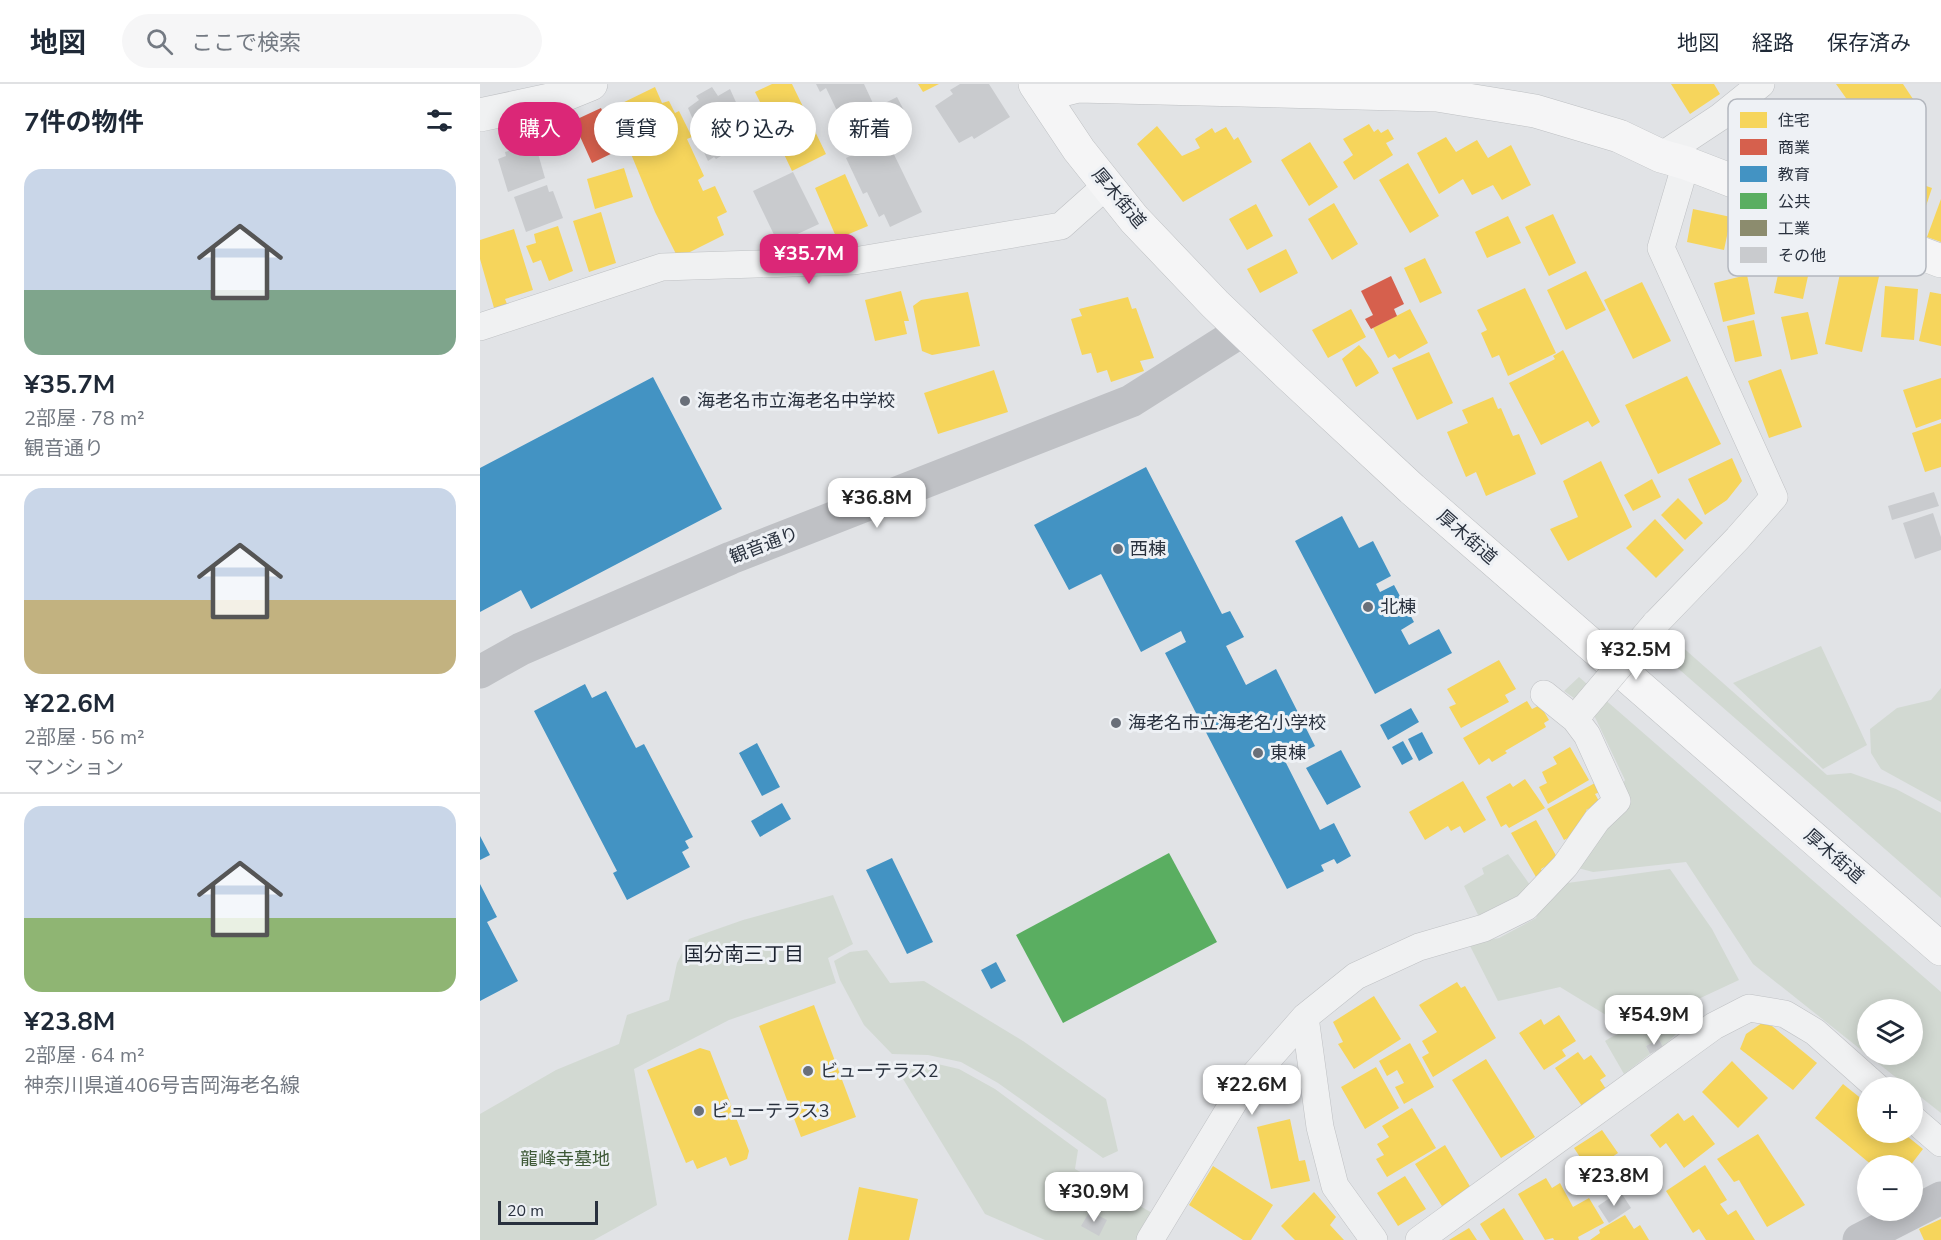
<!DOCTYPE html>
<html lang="ja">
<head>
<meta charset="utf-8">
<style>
  :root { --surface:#fff; --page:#f6f6f7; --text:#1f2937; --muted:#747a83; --line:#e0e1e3; --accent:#db2777 }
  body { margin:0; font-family:"Nunito Sans","Noto Sans JP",sans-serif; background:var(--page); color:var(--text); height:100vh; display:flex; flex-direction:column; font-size:22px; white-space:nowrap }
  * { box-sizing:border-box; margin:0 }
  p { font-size:20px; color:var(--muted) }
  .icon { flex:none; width:33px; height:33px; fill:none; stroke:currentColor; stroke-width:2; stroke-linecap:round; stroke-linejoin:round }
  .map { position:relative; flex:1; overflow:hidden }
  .side { display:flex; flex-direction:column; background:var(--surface); width:480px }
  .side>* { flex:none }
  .hud { position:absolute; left:18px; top:18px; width:570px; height:54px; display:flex; gap:12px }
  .controls { position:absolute; left:1377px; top:915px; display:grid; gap:12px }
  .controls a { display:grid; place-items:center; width:66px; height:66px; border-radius:50%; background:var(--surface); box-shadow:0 3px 15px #0003; font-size:30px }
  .scale { position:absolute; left:18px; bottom:15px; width:100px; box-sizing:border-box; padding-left:6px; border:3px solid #29313e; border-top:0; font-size:16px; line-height:21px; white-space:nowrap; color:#29313e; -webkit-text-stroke:4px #eef1f5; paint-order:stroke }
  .price { position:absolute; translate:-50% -51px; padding:0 14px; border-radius:12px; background:#fff; color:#222; font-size:20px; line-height:39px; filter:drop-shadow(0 2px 3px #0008) }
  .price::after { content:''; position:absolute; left:50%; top:36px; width:18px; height:14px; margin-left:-9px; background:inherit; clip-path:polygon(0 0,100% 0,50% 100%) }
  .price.selected { background:var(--accent); color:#fff }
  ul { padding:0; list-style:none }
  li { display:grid; align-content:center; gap:12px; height:318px; padding:0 24px }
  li+li { border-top:2px solid var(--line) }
  li span { display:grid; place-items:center; height:186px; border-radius:18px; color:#555 }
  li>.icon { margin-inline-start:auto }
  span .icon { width:108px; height:108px; fill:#fffc; stroke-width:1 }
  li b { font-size:26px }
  h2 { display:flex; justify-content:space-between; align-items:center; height:72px; padding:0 24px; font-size:26px }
  .pill { padding:0 21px; border-radius:27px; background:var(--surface); box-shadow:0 3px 15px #0003; font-size:21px; line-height:54px }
  .pill.selected { background:var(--accent); color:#fff }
  header { display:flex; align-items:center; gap:36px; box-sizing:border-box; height:84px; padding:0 30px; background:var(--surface); border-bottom:2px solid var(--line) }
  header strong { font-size:28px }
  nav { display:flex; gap:33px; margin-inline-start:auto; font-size:21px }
  .search { width:420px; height:54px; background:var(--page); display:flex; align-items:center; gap:15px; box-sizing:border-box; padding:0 21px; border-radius:33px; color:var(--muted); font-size:22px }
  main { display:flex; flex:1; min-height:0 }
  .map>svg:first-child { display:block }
  .green { fill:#d2d9d2; fill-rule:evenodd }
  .homes { fill:#f6d55c }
  .shops { fill:#d6604d }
  .schools { fill:#4393c3 }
  .public { fill:#5aae61 }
  .building { fill:#c9cbce }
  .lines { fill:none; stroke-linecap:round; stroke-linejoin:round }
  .minor-casing { stroke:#bfc1c4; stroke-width:28 }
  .tertiary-casing { stroke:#bfc1c4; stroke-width:34 }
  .primary-casing { stroke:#bec0c3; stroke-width:34 }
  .minor { stroke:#f0f1f2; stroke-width:27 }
  .tertiary { stroke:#f0f1f2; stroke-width:33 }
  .secondary { stroke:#bfc1c5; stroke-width:33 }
  .primary { stroke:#f5f5f6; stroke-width:33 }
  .minor-bridge-casing { stroke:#bfc1c4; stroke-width:28; stroke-linecap:butt }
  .minor-bridge { stroke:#f0f1f2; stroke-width:27 }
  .poi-dot { fill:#696f79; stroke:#eef1f5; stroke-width:2 }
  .labels { text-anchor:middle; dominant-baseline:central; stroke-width:6; stroke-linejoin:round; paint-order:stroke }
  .street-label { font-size:18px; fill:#29313e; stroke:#eef1f5 }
  .poi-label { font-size:18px; fill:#29313e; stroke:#eef1f5; text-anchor:start }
  .park-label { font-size:18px; fill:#3e5937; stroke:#eef1f5 }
  .neighbourhood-label { font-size:20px; fill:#1b222f; stroke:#eef1f5 }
  .key { fill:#eef1f5; stroke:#b3b7be; stroke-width:1.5 }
  .key-label { font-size:16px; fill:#29313e }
</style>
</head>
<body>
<header>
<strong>地図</strong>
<div class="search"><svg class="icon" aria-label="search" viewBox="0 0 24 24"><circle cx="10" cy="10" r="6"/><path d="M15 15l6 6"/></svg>ここで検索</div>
<nav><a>地図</a><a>経路</a><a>保存済み</a></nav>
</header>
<main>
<section class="side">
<h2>7件の物件<svg class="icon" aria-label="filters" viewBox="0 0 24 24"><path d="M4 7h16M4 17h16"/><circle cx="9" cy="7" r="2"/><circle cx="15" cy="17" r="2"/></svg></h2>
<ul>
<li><span style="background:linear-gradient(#c9d6e8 65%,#7fa58c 0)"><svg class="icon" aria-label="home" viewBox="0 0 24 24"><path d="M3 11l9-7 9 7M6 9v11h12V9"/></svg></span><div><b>¥35.7M</b><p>2部屋 · 78 m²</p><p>観音通り</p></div></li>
<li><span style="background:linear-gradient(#c9d6e8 60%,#c2b280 0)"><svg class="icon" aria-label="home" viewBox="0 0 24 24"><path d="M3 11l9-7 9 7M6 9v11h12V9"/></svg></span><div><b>¥22.6M</b><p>2部屋 · 56 m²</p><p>マンション</p></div></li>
<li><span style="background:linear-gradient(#c9d6e8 60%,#8fb573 0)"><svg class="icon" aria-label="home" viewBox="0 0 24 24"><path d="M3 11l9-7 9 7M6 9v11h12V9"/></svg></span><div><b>¥23.8M</b><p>2部屋 · 64 m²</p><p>神奈川県道406号吉岡海老名線</p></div></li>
</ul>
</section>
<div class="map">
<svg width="1461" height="1156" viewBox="0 0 1461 1156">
  <rect width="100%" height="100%" fill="#e1e3e6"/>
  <path class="green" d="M1182 545 1347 691 1371 689 1416 705 1461 729V814L1169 559Z
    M1341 562 1387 661 1343 685 1253 599Z
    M1099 593 1461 908V1029L1433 1007 1432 1004 1428 1003 1273 880 1206 778 1113 788 1098 784 1145 696 1112 627 1084 607ZM1388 926H1432V970H1388Z
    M1461 604V718L1401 685 1391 669 1390 645 1417 624 1451 616Z
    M1028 770 1050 801 1040 812 1000 835 984 802 1004 790 1002 784Z
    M1190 785 1232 845 1259 896 1214 917 1126 931 1080 903 1018 917 989 860 1019 854 1056 834 1060 824 1080 800Z
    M353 811 373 860 348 874 356 899 249 936 154 985 177 1121 114 1156H0V1030L76 986 139 960 147 931 189 916 197 879 209 855 263 836Z
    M387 866 410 899 444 897 543 957 626 1015 638 1067 623 1074 518 999 481 978 448 971 412 970 384 941 360 896 354 877 370 868Z
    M1207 939 1183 963 1179 955 1166 962 1170 970 1144 990 1125 957C1145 943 1183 941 1207 939Z
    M449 978 479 985 515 1005 598 1066 595 1085 674 1130 656 1156H565L505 1130 414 980Z"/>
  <path class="homes" d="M292 0H312L346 70 312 87 301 64 295 67 281 40 289 36 275 8Z
    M438 0H459L443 8Z
    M1191 0H1234L1240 10 1210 30Z
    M1356 0H1423L1433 15 1404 35 1394 20 1378 31Z
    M175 3 182 19 189 17 195 29 199 27 212 53 207 55 224 92 218 96 223 107 235 102 247 128 237 133 244 151 198 174 175 128 132 24Z
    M889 40 894 48 898 45 901 49 908 45 914 55 906 59 913 71 874 96 863 78 873 71 863 55Z
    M677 42 702 72 720 64 715 55 732 44 735 49 746 43 754 56 758 53 772 78 703 118 657 60Z
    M966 53 976 68 997 56 1008 74 1031 61 1051 101 1022 116 1013 101 992 111 983 95 959 110 937 69Z
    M830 58 858 103 829 122 801 76Z
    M928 79 959 132 930 149 899 96Z
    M144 84 153 113 115 125 107 95Z
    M365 90 388 142 357 155 335 104Z
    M1423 94 1452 104 1436 152 1406 141Z
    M1461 115V158L1447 153Z
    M854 119 878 160 852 176 828 135Z
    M776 120 793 152 767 166 749 135Z
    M1213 125 1251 133 1244 166 1207 158Z
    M121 128 136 179 109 188 93 137Z
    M1073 130 1096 179 1069 192 1045 143Z
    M1028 132 1041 159 1007 174 995 148Z
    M78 142 93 187 69 197 61 176 53 179 46 162 56 159 54 150Z
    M34 145 53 206 25 215 27 220 14 224 0 175V156Z
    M1304 163 1333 169 1323 215 1294 209Z
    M806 165 818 189 780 209 767 185Z
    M945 174 962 209 940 219 924 184Z
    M1362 180 1400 188 1382 268 1345 260Z
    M1106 187 1126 226 1086 246 1067 206Z
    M1267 191 1275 230 1243 238 1234 199Z
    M1162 198 1191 257 1153 275 1124 216Z
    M1405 202 1438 205 1434 256 1401 253Z
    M1045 204 1076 269 1028 292 1019 271 1012 274 1001 249 1007 246 997 226Z
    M421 207 429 237H424L427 250 395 257 385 216Z
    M488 208 500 262 452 271 442 267 433 222 441 216Z
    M1450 208 1461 210V262L1439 257Z
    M648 213 652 225 656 224 674 274 660 277 664 287 631 298 627 286 617 289 611 269 602 271 591 235 602 232 599 225Z
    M871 225 886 253 848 274 832 246Z
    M930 225 948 259 919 275 915 270 908 274 893 244Z
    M1328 228 1338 270 1311 276 1301 233Z
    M1274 236 1282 272 1255 278 1247 242Z
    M879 261 891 275 899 289 876 303 862 275Z
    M1083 266 1120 338 1112 343 1108 337 1061 361 1029 299 1075 275 1073 272Z
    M949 268 973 319 937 336 912 284Z
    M1301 285 1322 343 1289 354 1268 297Z
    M514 286 528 328 458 350 444 309Z
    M1207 292 1241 360 1178 390 1145 321Z
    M1461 294V335L1436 344 1423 306Z
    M1013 313 1018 325 1021 324 1033 352 1039 350 1056 390 1006 412 996 388 986 393 967 348 988 339 982 326Z
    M1461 339V383L1445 388 1432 349Z
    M1252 374 1262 397 1247 416 1225 431 1208 395Z
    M1121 377 1152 443 1088 477 1070 445 1098 433 1083 397Z
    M1172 395 1181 413 1153 427 1144 411Z
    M1198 414 1223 439 1205 456 1181 431Z
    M1175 435 1204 466 1176 494 1146 464Z
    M1019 576 1036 605 1025 611 1029 618 981 644 969 623 976 620 967 605Z
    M1047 617 1052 625 1060 621 1069 636 1064 639 1066 643 1025 667 1027 669 1012 678 1009 674 999 681 983 654Z
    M1090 663 1109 696 1068 720 1059 703 1067 699 1062 688 1077 680 1073 673Z
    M1045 695 1065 724 1029 744 1026 740 1021 743 1006 713 1030 699 1033 703Z
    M983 697 1006 736 984 749 980 742 971 747 968 742 945 756 929 728Z
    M1115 699 1120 708 1115 710 1120 719 1106 726 1113 736 1101 747 1084 756 1067 725Z
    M1056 736 1078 775 1061 785 1063 789 1056 793 1031 749Z
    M977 898 981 904 985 902 1016 954 953 993 942 973 949 969 942 957 957 948 939 921Z
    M894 912 921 955 874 985 858 960 863 958 853 938Z
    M334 921 376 1033 321 1053 279 942Z
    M1079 931 1096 957 1082 966 1086 972 1064 986 1039 949 1061 935 1064 941Z
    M1282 939 1292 942 1337 979 1313 1006 1260 965 1266 950Z
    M930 959 954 1003 924 1020 915 1003 924 999 917 986 907 992 899 977Z
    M220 964 230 967 269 1067 267 1075 250 1082 246 1073 217 1085 213 1076 206 1079 167 986Z
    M1098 968 1104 976 1111 971 1126 992 1120 996 1126 1005 1102 1022 1075 984Z
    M1006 975 1055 1053 1021 1074 972 996Z
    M1252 977 1288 1014 1258 1044 1222 1008Z
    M896 983 919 1024 885 1045 861 1003Z
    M1363 1000 1388 1020V1048H1422L1443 1065 1430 1082H1393L1335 1034Z
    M932 1024 956 1064 907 1093 896 1075 904 1071 897 1060 909 1053 902 1042Z
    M1198 1029 1204 1037 1213 1031 1235 1060 1204 1084 1186 1059 1180 1064 1170 1051Z
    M810 1035 819 1077 825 1076 830 1097 791 1105 777 1043Z
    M1122 1046 1138 1069 1132 1073 1140 1084 1117 1099 1094 1064Z
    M1278 1050 1325 1121 1287 1143 1259 1096 1254 1098 1237 1075Z
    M965 1061 991 1104 962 1122 935 1080Z
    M1225 1081 1247 1116 1240 1120 1248 1131 1256 1126 1275 1156H1226L1219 1145 1213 1149 1186 1107Z
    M733 1082 793 1121 771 1156H763L709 1121Z
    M925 1092 946 1125 918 1142 897 1109Z
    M1066 1094 1072 1104 1080 1099 1093 1123 1109 1114 1124 1139 1098 1153 1099 1156H1074L1073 1154 1065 1156 1038 1110Z
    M379 1103 438 1115 429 1156H368Z
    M834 1108 856 1133 850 1141 864 1156H815L801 1142Z
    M1024 1124 1044 1156H1010L1000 1140Z
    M1145 1131 1154 1145 1160 1141 1169 1156H1110L1120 1149 1119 1146Z
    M1461 1135V1156H1444L1439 1145Z
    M989 1144 997 1156H969Z"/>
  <path class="shops" d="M121 24 139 66 112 79 93 37Z
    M911 192 924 220 914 225 917 232 891 245 885 235 893 231 881 207Z"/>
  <path class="schools" d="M173 293 242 425 51 525 41 506 0 528V384Z
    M666 383 742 530 750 527 764 553 746 562 766 601 796 585 835 662 805 677 840 746 854 739 871 772 857 780 854 775 841 781 844 787 807 805 685 569 706 558 701 547 661 568 621 490 589 506 554 441Z
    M862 432 879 464 893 457 911 492 896 500 900 508 914 501 934 538 921 546 929 561 959 545 972 569 895 610 815 457Z
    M105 600 112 614 126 607 156 664 164 660 213 753 205 757 209 764 202 768 210 783 147 816 133 789 137 787 54 627Z
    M931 624 939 638 908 656 900 641Z
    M942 648 953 669 939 677 928 655Z
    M923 657 933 675 922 681 912 663Z
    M277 659 300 703 282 712 259 669Z
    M861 666 881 703 847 721 826 684Z
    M302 719 311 735 280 753 271 737Z
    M0 752 10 771 0 776Z
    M412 774 453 858 427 870 386 786Z
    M0 800 17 833 7 838 38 897 0 917Z
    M516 878 526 897 511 905 501 886Z"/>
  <path class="public" d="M689 769 737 858 583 939 536 851Z"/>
  <path class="building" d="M336 0H384L404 43 372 58 346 4 340 8Z
    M480 0H509L530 33 494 55 492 52 479 59 455 22 473 10 470 6Z
    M232 3 238 12 250 5 274 58 247 72 246 69 236 75 234 73 228 77 215 49 218 47 208 24 219 16 216 12Z
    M417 13 429 36 411 45 399 22Z
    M406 54 442 128 410 143 404 130 399 133 387 108 383 110 366 74Z
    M55 59 65 94 28 108 18 75 26 72 25 68Z
    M313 88 339 140 298 159 273 107Z
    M67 101 69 108 73 107 83 134 46 148 34 113Z
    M1454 408 1459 422 1412 436 1408 422Z
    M1453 429 1461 453V466L1435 475 1423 439Z
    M1179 955 1183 963 1170 970 1166 962Z
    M1140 1107 1151 1124 1129 1139 1118 1122Z
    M610 1127 627 1136 619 1152 601 1142Z"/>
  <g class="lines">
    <g class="minor-casing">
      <path id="minor" d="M1181 72 1240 33 1281 0
        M0 243 182 183 374 177 581 142 627 101
        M1175 540 1258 454 1294 413 1181 164 1206 79
        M1064 610 1095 635
        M825 933 840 1043 855 1102 894 1156
        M1432 1034 1461 1059
        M670 1156 761 1006 825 933 876 892 939 863 1004 844 1046 823 1085 782 1117 736 1137 717 1107 651 1095 635 1103 625
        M939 1156 1234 942 1269 924 1305 930 1335 948 1398 1004"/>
    </g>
    <g class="tertiary-casing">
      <path id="tertiary" d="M0 31 74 15 111 0"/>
    </g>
    <g class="primary-casing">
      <path id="primary" d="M555 0 599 66 654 135 735 220 807 289 932 405 1461 865
        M562 11 598 2 957 11 1055 27 1139 52 1181 72 1206 79 1461 177"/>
    </g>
    <use href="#minor" class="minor"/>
    <use href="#tertiary" class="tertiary"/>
    <path class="secondary" d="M0 588 41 565 251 474 651 317 763 246
      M1379 1156 1461 1114"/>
    <use href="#primary" class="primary"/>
    <g class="minor-bridge-casing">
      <path id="minor-bridge" d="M1103 625 1175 540"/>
    </g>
    <use href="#minor-bridge" class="minor-bridge"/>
  </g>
  <g class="poi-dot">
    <circle cx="205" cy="317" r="6"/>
    <circle cx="638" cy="465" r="6"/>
    <circle cx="888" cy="523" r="6"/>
    <circle cx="636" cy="639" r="6"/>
    <circle cx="778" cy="669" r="6"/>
    <circle cx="328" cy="987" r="6"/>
    <circle cx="219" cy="1027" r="6"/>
  </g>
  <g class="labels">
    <g class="street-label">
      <text transform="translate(639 114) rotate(50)">厚木街道</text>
      <text transform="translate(987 453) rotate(41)">厚木街道</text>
      <text transform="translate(284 461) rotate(-21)">観音通り</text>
      <text transform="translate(1354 772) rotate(41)">厚木街道</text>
    </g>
    <g class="poi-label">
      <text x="217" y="317">海老名市立海老名中学校</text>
      <text x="650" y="465">西棟</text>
      <text x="900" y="523">北棟</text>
      <text x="648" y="639">海老名市立海老名小学校</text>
      <text x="790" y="669">東棟</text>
      <text x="340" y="987">ビューテラス2</text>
      <text x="231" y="1027">ビューテラス3</text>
    </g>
    <g class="park-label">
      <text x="85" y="1075">龍峰寺墓地</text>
    </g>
    <g class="neighbourhood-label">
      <text x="264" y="870">国分南三丁目</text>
    </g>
  </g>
  <rect x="1248" y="15" width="198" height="177" rx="9" class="key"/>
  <rect x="1260" y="28" width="27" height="16" fill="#f6d55c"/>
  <rect x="1260" y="55" width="27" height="16" fill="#d6604d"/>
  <rect x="1260" y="82" width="27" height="16" fill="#4393c3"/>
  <rect x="1260" y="109" width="27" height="16" fill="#5aae61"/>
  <rect x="1260" y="136" width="27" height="16" fill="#8c8c6e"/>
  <rect x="1260" y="163" width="27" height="16" fill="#c9cbce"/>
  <g class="key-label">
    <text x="1298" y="42">住宅</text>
    <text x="1298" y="69">商業</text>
    <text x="1298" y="96">教育</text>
    <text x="1298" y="123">公共</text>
    <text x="1298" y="150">工業</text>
    <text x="1298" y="177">その他</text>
  </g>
</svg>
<div class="controls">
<a><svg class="icon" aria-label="layers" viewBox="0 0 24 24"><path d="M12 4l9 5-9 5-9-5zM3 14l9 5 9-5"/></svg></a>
<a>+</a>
<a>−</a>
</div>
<div class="scale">20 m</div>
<b class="price selected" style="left:329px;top:201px">¥35.7M</b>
<b class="price" style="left:397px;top:445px">¥36.8M</b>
<b class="price" style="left:1156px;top:597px">¥32.5M</b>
<b class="price" style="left:1174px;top:962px">¥54.9M</b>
<b class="price" style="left:772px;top:1032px">¥22.6M</b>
<b class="price" style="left:1134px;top:1123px">¥23.8M</b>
<b class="price" style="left:614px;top:1139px">¥30.9M</b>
<div class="hud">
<a class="pill selected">購入</a>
<a class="pill">賃貸</a>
<a class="pill">絞り込み</a>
<a class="pill">新着</a>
</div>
</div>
</main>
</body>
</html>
